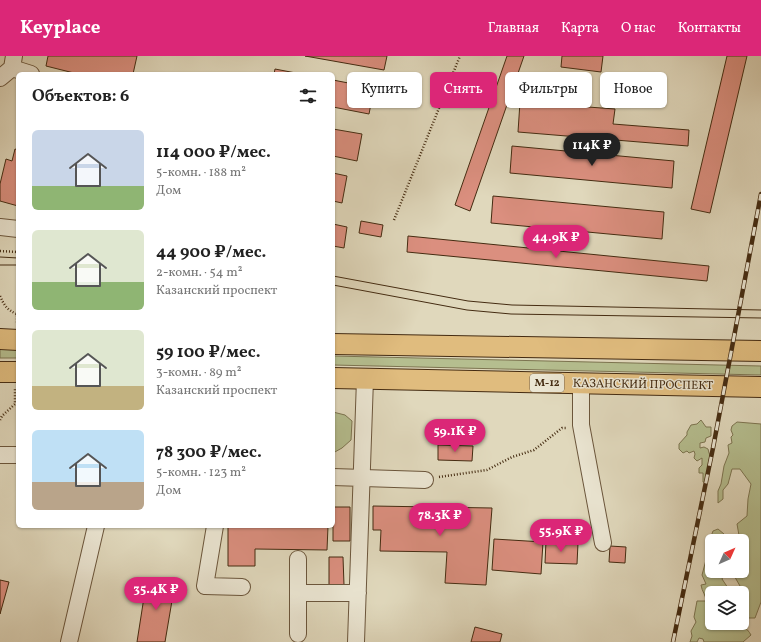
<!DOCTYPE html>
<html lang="ru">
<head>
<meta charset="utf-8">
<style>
  :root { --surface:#fff; --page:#f6f6f6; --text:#222; --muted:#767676; --accent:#db2777 }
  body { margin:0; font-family:Vollkorn,serif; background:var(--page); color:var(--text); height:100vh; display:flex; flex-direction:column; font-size:15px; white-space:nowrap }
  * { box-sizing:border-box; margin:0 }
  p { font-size:13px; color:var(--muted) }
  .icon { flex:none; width:22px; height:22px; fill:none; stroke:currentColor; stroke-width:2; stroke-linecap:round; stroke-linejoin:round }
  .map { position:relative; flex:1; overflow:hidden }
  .details { position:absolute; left:16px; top:16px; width:319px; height:456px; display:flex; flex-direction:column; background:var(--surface); border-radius:6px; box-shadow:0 1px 3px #0004 }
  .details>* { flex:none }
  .guide { position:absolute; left:347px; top:16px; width:354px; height:36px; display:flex; gap:8px }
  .needle { width:26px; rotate:45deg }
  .controls { position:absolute; left:705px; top:478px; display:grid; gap:8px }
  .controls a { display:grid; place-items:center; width:44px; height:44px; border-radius:6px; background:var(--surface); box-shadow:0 1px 3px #0004; font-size:20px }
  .price { position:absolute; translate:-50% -34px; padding:0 9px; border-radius:14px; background:var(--accent); color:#fff; font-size:13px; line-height:26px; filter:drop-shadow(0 1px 2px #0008) }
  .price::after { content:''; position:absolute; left:50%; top:24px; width:12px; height:9px; margin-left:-6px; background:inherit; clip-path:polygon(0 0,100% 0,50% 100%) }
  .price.active { background:#222; color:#fff }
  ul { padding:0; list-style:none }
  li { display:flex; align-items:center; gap:12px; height:100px; padding:0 16px }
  li span { display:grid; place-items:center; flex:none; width:112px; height:80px; border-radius:6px; color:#555 }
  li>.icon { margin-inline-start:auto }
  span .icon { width:48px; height:48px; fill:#fffc; stroke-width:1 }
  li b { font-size:17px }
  h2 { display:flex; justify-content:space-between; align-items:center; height:48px; padding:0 16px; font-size:17px }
  .tag { padding:0 14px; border-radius:6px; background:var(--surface); box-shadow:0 1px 3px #0004; font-size:14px; line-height:36px }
  .tag.active { background:var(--accent); color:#fff }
  header { display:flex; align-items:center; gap:24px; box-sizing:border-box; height:56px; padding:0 20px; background:var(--accent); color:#fff }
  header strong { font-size:19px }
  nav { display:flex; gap:22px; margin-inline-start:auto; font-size:14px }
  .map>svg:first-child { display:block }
  .green { fill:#b5be8f; stroke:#7c7450 }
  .building { fill:#db8f7f; stroke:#442b11 }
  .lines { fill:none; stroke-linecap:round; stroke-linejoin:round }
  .minor-casing { stroke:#6b563c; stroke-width:18 }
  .major-casing { stroke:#442b11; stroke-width:22 }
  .path { stroke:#442b11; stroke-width:2.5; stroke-dasharray:1 2; stroke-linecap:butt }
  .minor { stroke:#ebe6d3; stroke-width:16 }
  .major { stroke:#e0bc7e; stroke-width:20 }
  .tram { stroke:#442b11; stroke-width:1 }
  .rail-casing { stroke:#442b11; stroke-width:4.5 }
  .rail { stroke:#ebe6d3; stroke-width:3; stroke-dasharray:9; stroke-linecap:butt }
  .labels { text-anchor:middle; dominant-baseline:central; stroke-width:3; stroke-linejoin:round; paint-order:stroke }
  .shield { fill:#ebe6d3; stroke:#76634b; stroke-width:1 }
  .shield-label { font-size:11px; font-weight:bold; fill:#442b11 }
  .street-label { font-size:12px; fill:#442b11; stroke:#ebe6d3 }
</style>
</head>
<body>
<header>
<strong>Keyplace</strong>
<nav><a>Главная</a><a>Карта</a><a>О нас</a><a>Контакты</a></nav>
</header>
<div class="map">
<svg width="761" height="586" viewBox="0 0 761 586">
  <rect width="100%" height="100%" fill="#e0d8bc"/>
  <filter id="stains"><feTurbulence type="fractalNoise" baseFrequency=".005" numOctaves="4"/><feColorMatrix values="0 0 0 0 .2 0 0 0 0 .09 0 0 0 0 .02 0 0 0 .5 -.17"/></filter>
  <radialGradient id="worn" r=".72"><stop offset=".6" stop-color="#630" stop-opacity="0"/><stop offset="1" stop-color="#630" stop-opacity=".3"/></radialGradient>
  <path class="green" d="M0 293H18V302H0Z
    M333 300 761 310V319L333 309Z
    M333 356 345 359 352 365 351 384 342 392 333 397Z
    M701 364 706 371H711V380L706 382 705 386 700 387V392L704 391 708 393 709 397 712 403 706 427 703 426V417H699V412L702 409V402L697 405 694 402 695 398 694 395 689 397 687 395 683 397 679 393V388L687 379V376L691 369 697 368Z
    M737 366 761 368V546L755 562H742L743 549 742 547V537H736L740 530 732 516V515H742V485H740L737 468 747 460 748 443 751 428 740 413H732L728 428 723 434V443L718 447V435L721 428 724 410 729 397 728 389 732 387 731 381 733 379 731 374 732 370Z
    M718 473 724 478V485H712V487L710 483 713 475Z
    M706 504 712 509V515H725L722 523 728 532 729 537H712V567C728 567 742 563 751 579L743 586H704L703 583 699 582 697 586H690L692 580 691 575 696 566 694 561 697 545H706C706 539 702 536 701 529L706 528 702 519Z"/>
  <path class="building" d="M48 0H137L133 18H78L46 10Z
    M305 0H387L384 14Z
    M507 0H524L470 155 455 149Z
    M562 0H603L601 16 561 11Z
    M727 0H747L710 157 691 153Z
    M275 13 301 18H274Z
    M333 24 374 32 369 58 333 51Z
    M520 46 615 53 613 68 689 74 688 90 518 76Z
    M333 73 362 78 357 105 333 100Z
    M512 90 674 105 672 132 510 117Z
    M15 93 18 94V150L0 145V128L6 103 12 105Z
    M333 117 347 120 342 147 333 145Z
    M493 140 664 156 662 183 491 167Z
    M361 165 383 169 381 181 359 177Z
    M333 168 347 171 344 192 333 190Z
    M408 180 709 210 707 225 407 196Z
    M438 389 473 390 472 405 438 404Z
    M373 450 492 452 486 529 445 527 447 496 380 495 381 474H373Z
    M333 451H350V485H333Z
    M228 470H328L327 494 255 493V510H228Z
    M494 483 543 486 541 518 492 514Z
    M546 485 578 487 577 508 545 507Z
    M610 490 626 491 625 507 609 506Z
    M329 501H343L344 529H329Z
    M147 522 175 527 165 586H137Z
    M0 524 9 526 0 558Z
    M475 571 502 578 500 586H471Z"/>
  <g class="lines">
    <g class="minor-casing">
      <path id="minor" d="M12 12 31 18
        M0 22 12 12 14 0
        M0 171 18 173
        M581 328V369L603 487
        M0 399H18
        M333 421 425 424
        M215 470 205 530 242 531
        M298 503V578
        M299 537H358
        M69 586 96 470
        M356 586 365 323"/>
    </g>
    <g class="major-casing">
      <path id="major" d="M0 283 18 284
        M333 288 761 295
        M0 316H18
        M333 322 761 331"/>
    </g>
    <path class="path" d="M394 164 460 0
      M0 195 18 196
      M0 240C4 249 7 254 17 258V267
      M0 364 2 360 15 348V332
      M439 421 487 414 512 401 534 394 562 372H566"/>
    <use href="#minor" class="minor"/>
    <use href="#major" class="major"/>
    <path class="tram" d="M0 201 18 202
      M0 209H18
      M333 220 468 245 512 249 761 254
      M333 229 467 254 511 258 761 262"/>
    <g class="rail-casing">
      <path id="rail" d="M673 586 713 392 761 138"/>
    </g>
    <use href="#rail" class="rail"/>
  </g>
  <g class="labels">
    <rect class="shield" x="530" y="318" width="34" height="18" rx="3"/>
    <g class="shield-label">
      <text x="547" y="327">М-12</text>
    </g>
    <g class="street-label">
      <text transform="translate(643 329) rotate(1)">КАЗАНСКИЙ ПРОСПЕКТ</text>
    </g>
  </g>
  <rect width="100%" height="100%" filter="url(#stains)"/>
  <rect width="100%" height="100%" fill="url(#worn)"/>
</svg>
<div class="controls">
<a><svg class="needle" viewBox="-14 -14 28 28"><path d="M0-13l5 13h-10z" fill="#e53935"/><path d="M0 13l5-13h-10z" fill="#767676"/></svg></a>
<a><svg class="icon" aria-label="layers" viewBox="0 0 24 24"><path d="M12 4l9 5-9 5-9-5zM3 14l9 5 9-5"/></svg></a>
</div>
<b class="price active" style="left:592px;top:111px">114K ₽</b>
<b class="price" style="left:556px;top:203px">44.9K ₽</b>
<b class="price" style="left:455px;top:397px">59.1K ₽</b>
<b class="price" style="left:440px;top:481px">78.3K ₽</b>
<b class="price" style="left:561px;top:497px">55.9K ₽</b>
<b class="price" style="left:156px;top:555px">35.4K ₽</b>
<div class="guide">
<a class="tag">Купить</a>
<a class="tag active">Снять</a>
<a class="tag">Фильтры</a>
<a class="tag">Новое</a>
</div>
<section class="details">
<h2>Объектов: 6<svg class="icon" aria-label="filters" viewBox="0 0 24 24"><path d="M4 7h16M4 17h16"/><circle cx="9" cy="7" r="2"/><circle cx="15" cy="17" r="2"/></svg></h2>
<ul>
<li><span style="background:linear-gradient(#c9d6e8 70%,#8fb573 0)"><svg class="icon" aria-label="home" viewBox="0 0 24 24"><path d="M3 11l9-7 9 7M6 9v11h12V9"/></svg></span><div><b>114 000 ₽/мес.</b><p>5-комн. · 188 m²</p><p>Дом</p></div></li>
<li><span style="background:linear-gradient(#dfe7d0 65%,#8fb573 0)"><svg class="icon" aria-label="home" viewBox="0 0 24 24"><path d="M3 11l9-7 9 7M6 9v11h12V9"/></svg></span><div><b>44 900 ₽/мес.</b><p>2-комн. · 54 m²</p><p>Казанский проспект</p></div></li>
<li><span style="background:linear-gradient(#dfe7d0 70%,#c2b280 0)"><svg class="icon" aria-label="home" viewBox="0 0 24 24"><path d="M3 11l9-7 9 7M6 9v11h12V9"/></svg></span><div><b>59 100 ₽/мес.</b><p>3-комн. · 89 m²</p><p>Казанский проспект</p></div></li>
<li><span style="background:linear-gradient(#bfe0f5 65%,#b9a48a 0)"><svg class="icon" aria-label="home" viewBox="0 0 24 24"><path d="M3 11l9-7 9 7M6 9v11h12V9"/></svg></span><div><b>78 300 ₽/мес.</b><p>5-комн. · 123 m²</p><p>Дом</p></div></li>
</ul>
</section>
</div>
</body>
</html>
